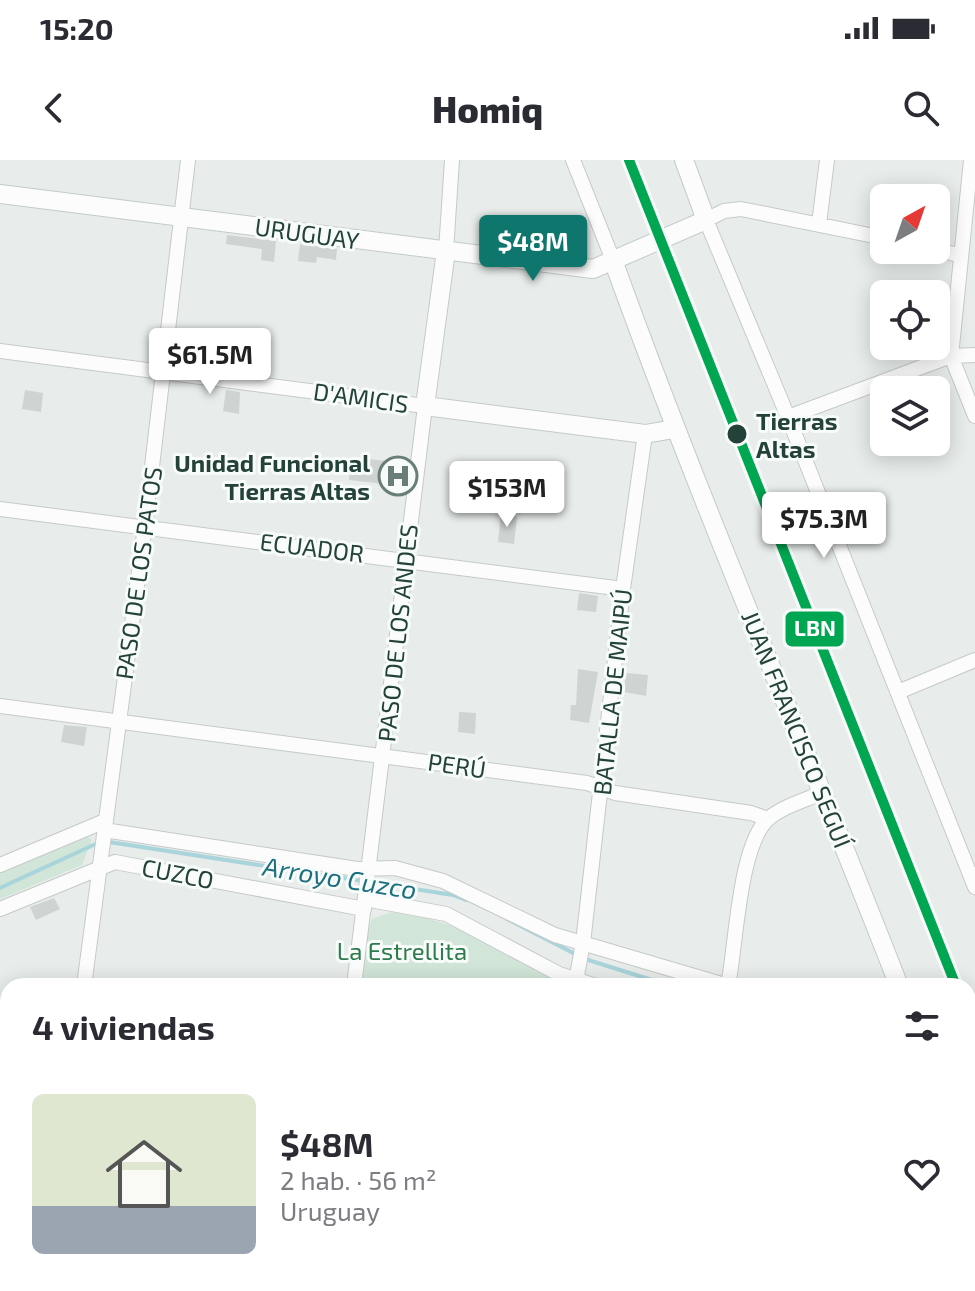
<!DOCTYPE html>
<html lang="es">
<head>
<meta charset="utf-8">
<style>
  :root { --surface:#fff; --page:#f2f2f3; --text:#2b2b33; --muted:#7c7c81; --line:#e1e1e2; --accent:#0f766e }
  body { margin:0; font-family:"Exo 2",sans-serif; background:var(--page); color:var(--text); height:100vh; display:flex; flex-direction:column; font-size:30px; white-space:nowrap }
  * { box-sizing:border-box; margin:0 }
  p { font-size:26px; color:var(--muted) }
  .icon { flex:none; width:44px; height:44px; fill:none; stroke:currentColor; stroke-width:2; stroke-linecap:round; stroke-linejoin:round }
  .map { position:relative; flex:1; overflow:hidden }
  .sheet { position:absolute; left:0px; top:818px; width:976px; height:314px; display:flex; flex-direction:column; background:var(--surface); border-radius:24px 24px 0 0; box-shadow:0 4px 20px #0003 }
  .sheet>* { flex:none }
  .needle { width:52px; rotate:40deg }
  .fabs { position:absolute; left:870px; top:24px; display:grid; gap:16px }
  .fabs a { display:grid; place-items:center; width:80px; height:80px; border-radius:12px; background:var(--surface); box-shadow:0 4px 20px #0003; font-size:40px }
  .price { position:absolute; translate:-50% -68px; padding:0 18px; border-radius:8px; background:#fff; color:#222; font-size:26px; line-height:52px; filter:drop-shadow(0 2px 4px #0008) }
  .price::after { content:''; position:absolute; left:50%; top:48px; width:24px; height:18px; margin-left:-12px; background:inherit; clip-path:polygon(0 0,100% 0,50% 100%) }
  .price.active { background:var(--accent); color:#fff }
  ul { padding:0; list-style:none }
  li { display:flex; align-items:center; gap:24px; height:200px; padding:0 32px }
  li+li { border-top:2px solid var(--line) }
  li span { display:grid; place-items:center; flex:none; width:224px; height:160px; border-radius:12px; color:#555 }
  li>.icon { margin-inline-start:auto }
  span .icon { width:96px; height:96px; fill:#fffc; stroke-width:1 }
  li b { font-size:34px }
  h2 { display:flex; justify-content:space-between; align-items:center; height:96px; padding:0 32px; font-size:34px }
  .status { display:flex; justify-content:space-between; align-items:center; height:56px; padding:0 40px; background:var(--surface); direction:ltr }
  .status svg { height:22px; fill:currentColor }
  header { display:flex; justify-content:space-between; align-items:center; height:104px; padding:0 32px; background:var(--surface); font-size:36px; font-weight:800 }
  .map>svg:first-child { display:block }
  .green { fill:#d1e6d8 }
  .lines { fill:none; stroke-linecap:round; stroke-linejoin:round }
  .stream { stroke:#a9d4db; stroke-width:4 }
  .building { fill:#cfd4d2 }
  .street-casing { stroke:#c5cac8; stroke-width:16 }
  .secondary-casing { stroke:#c3cbc8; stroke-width:20 }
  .street { stroke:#fcfcfc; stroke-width:14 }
  .secondary { stroke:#fcfcfc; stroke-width:18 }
  .rail-1-casing { stroke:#f7fbf9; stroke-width:16 }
  .rail-1 { stroke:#00a651; stroke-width:10 }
  .stop-dot { fill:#24423a; stroke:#f7fbf9; stroke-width:3 }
  .labels { text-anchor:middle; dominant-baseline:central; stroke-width:6; stroke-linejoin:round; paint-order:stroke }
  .street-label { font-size:24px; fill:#24423a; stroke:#f7fbf9 }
  .stop-label { font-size:24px; font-weight:bold; fill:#24423a; stroke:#f7fbf9; text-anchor:start }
  .poi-label { font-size:24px; font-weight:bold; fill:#24423a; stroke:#f7fbf9; text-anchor:end }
  .park-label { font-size:24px; fill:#2d7a4b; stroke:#f7fbf9 }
  .water-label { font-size:26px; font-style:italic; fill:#1c6f80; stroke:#f7fbf9 }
  .line-badge { stroke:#f7fbf9; stroke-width:3 }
  .badge-label { font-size:22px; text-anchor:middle; font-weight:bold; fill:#fff }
</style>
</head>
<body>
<div class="status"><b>15:20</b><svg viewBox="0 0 49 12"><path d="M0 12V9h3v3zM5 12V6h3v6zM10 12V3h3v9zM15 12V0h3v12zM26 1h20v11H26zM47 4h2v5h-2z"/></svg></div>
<header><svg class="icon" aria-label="back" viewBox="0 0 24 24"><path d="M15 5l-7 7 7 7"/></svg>Homiq<svg class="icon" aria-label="search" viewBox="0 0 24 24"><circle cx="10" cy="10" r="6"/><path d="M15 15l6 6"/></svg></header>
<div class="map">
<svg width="975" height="1131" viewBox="0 0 975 1131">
  <rect width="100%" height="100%" fill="#e8edeb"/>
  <path class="green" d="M84 673 92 680 82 705 0 739V712Z
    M392 752 430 759 455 767 564 826H360L367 772 372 759Z"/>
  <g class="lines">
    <path class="stream" d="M109 682 453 735 466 740
      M0 728 100 682
      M507 759 577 795
      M585 799 671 826"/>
  </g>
  <path class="building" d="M227 75 276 81 274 102 261 100 262 89 226 84Z
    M300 84 337 89 336 100 317 97 316 103 298 101Z
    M251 174 269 176 266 196 249 194Z
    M25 230 43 233 41 252 22 249Z
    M226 230 240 232 239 254 223 251Z
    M351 297 404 303 402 326 349 320Z
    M501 354 517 357 514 384 498 382Z
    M579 433 598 436 596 452 577 450Z
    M578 509 598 512 589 563 570 560 571 545H576Z
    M626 513 648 515 646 536 624 532Z
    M459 552 476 553 475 574 458 572Z
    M64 565 87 567 84 586 61 582Z
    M54 738 60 749 36 760 30 747Z"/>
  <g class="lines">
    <g class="street-casing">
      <path id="street" d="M573 0 613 100
        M971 0 951 196 975 256
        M819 64 827 0
        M884 78 741 49 724 51 706 60 788 257 975 727
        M936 90 959 95
        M446 91 452 0
        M0 191 425 246 354 826
        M788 257 951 196 975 195
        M0 349 623 429
        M898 532 975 500
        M0 546 587 623 615 633 751 653 768 659
        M104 670 357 709 395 708 443 721 555 775 728 826C736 786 739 685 768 659 783 646 806 640 824 632
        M0 705 105 661
        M365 739 446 754 559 814 596 826
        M0 749 115 702 364 749
        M84 826 145 366 188 0
        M575 826 583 783 623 429 645 274
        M0 854 8 857
        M0 1015 8 1018
        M47 1131 48 1124
        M315 1131V1124
        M538 1131 539 1124
        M690 1131 691 1124
        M836 1131 837 1124"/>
    </g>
    <g class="secondary-casing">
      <path id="secondary" d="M0 34 593 109 706 60 684 0
        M446 91 425 246 645 274 674 269
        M613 100C701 345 805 584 899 826
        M968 996 975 1015"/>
    </g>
    <use href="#street" class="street"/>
    <use href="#secondary" class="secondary"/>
    <g class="rail-1-casing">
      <path id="rail-1" d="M629 0 956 826"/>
    </g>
    <use href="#rail-1" class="rail-1"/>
  </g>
  <defs>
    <g id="hospital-ring" transform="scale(2)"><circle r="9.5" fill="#f7fbf9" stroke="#697e78" stroke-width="1.5"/><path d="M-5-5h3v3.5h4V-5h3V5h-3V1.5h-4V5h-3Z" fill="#697e78"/></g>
  </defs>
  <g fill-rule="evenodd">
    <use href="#hospital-ring" x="398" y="316"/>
  </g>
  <circle class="stop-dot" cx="737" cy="274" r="11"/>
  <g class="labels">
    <g class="street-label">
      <text transform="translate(307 73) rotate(8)">URUGUAY</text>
      <text transform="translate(361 237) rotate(8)">D'AMICIS</text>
      <text transform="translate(312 387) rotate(7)">ECUADOR</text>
      <text transform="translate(138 413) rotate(-82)">PASO DE LOS PATOS</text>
      <text transform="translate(397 473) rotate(-84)">PASO DE LOS ANDES</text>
      <text transform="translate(612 532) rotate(-84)">BATALLA DE MAIPÚ</text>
      <text transform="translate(797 569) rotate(68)">JUAN FRANCISCO SEGUÍ</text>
      <text transform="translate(457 605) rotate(8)">PERÚ</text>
      <text transform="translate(178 713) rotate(11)">CUZCO</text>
    </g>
    <g class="stop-label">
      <text x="756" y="260">Tierras<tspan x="756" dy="28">Altas</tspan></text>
    </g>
    <g class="poi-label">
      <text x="370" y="302">Unidad Funcional<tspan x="370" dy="28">Tierras Altas</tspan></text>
    </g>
    <g class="park-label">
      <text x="402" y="790">La Estrellita</text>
    </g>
    <g class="water-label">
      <text transform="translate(340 717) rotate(9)">Arroyo Cuzco</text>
    </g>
  </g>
  <rect class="line-badge" x="784" y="450" width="61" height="38" rx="8" fill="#00a651"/>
  <g class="badge-label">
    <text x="815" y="476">LBN</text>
  </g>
</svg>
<div class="fabs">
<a><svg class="needle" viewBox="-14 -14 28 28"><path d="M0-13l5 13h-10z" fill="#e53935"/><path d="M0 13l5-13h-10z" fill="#7c7c81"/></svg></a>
<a><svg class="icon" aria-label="locate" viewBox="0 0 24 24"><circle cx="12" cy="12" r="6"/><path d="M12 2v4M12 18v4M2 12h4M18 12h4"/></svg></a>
<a><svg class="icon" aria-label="layers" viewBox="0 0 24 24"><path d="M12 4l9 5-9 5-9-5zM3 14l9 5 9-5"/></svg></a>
</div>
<b class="price active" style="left:533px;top:123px">$48M</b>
<b class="price" style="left:210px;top:236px">$61.5M</b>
<b class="price" style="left:507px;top:369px">$153M</b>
<b class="price" style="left:824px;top:400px">$75.3M</b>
<section class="sheet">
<h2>4 viviendas<svg class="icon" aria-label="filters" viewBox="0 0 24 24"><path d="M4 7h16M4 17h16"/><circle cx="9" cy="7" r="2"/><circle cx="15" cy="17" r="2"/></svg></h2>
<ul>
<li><span style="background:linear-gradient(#dfe7d0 70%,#9aa5b1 0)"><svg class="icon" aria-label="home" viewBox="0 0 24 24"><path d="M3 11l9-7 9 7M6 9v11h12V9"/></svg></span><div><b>$48M</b><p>2 hab. · 56 m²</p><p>Uruguay</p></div><svg class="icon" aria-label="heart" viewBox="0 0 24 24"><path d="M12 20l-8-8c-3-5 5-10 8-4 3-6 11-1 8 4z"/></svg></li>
</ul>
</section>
</div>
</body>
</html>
